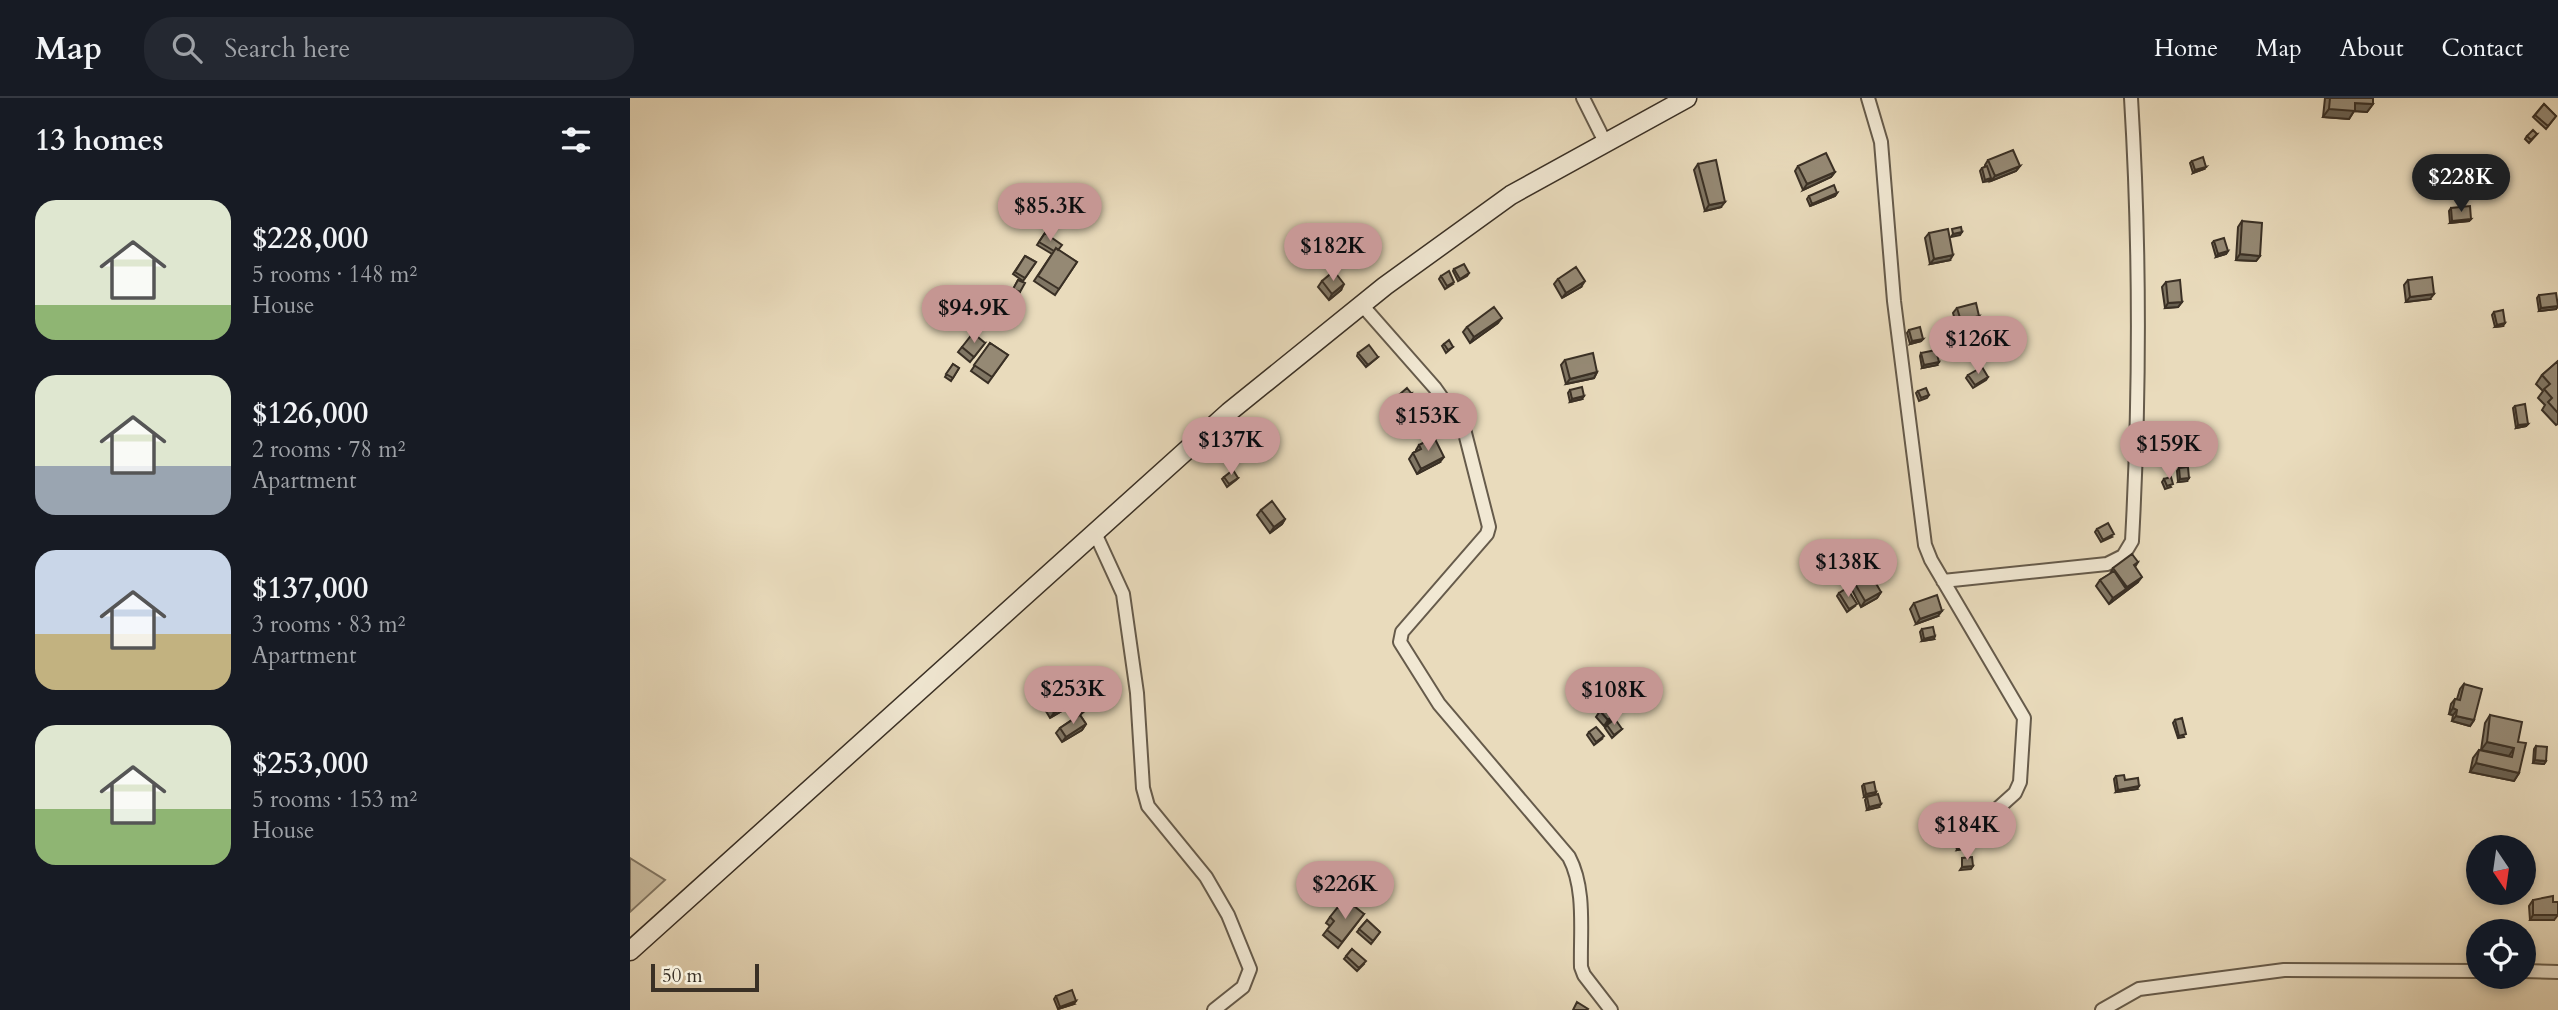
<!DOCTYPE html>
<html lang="en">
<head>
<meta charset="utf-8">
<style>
  :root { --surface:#171b24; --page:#242831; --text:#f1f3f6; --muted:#9ea1a6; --line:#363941; --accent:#c59692 }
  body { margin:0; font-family:Cardo,serif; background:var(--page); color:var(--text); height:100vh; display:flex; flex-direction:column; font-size:26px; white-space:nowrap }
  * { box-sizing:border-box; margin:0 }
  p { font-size:23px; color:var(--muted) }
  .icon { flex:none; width:38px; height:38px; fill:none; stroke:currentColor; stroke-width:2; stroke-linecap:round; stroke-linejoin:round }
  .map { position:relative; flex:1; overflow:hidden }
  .details { display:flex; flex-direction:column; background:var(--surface); width:630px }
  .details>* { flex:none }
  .needle { width:46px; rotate:167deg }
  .fabs { position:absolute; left:1836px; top:737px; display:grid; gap:14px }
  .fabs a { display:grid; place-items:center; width:70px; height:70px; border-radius:50%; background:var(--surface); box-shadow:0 4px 10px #0003; font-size:35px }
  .scale { position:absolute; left:21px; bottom:18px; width:108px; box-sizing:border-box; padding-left:7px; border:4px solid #3a3025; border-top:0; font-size:19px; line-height:24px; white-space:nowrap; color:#3a3025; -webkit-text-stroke:5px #f1e8d3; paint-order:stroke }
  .price { position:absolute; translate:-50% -60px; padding:0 16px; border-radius:24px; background:var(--accent); color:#111; font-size:23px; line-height:46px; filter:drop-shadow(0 2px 4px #0008) }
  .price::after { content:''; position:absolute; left:50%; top:42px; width:21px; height:16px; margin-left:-10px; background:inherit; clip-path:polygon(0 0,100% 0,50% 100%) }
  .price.active { background:#222; color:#fff }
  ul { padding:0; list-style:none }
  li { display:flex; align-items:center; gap:21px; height:175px; padding:0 35px }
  li span { display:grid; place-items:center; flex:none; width:196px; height:140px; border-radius:21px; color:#555 }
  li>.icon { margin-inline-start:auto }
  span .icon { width:84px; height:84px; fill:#fffc; stroke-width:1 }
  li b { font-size:30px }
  h2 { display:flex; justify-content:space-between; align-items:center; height:84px; padding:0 35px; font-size:30px }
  header { display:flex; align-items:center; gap:42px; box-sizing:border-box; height:98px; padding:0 35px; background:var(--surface); border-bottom:2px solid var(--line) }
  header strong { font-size:33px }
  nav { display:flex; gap:38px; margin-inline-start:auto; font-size:24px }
  .search { width:490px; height:63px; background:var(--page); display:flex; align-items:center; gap:18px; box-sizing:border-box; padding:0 24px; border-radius:28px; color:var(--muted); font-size:26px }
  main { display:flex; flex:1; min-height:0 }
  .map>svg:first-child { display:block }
  .green { fill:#cbbea2; stroke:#827764; stroke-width:2 }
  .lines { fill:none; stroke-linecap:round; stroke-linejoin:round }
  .street-casing { stroke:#665b4b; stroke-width:16 }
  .secondary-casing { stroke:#3a3025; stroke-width:21 }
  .street { stroke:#f1e8d3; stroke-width:12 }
  .secondary { stroke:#f1e8d3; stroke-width:18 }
  .wall { fill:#807664; stroke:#3a3025; stroke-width:2 }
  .shaded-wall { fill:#686051; stroke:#3a3025; stroke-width:2 }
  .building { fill:#958974; stroke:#3a3025; stroke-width:2 }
</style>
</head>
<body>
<header>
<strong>Map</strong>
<div class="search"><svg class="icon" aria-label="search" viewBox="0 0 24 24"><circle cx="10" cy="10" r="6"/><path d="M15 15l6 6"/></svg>Search here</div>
<nav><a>Home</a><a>Map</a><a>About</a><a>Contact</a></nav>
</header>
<main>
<section class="details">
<h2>13 homes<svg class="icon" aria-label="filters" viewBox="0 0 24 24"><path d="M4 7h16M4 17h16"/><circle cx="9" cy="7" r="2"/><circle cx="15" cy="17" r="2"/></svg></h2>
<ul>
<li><span style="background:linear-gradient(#dfe7d0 75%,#8fb573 0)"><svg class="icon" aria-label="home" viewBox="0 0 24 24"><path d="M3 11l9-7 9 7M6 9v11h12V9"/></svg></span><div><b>$228,000</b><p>5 rooms · 148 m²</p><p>House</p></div></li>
<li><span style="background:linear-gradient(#dfe7d0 65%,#9aa5b1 0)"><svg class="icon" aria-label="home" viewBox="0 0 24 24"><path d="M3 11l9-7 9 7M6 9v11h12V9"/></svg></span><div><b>$126,000</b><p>2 rooms · 78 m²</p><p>Apartment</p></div></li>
<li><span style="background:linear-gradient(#c9d6e8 60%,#c2b280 0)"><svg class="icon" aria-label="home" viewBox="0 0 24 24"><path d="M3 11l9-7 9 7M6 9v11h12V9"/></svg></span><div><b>$137,000</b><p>3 rooms · 83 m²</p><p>Apartment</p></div></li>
<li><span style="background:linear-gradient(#dfe7d0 60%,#8fb573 0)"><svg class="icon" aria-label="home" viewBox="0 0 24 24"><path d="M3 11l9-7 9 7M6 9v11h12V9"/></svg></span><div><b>$253,000</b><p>5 rooms · 153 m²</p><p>House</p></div></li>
</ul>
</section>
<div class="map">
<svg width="1928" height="912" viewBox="0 0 1928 912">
  <rect width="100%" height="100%" fill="#e9dbbc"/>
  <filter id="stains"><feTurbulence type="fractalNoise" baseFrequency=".00286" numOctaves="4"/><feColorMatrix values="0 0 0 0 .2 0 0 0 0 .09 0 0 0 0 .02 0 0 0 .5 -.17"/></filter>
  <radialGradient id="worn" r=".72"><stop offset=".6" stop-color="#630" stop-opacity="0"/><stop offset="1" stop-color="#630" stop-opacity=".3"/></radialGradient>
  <path class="green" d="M0 760 35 782 0 814Z"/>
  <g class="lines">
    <g class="street-casing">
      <path id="street" d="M953 0 975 44
        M1238 0 1251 44 1264 203 1295 447 1301 462 1394 620 1390 684 1385 695 1355 722
        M732 207 805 290 834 331 859 429 857 436 772 534 770 544 809 606 939 759C956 791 950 834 951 869L954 877 981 912
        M465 435 493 496 507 595 513 690 518 708 576 779 598 817 620 871 613 889 584 912
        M1313 483 1477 466 1493 458 1502 443C1510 296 1510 147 1501 0
        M1894 873 1928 874
        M1472 912 1509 891 1654 872 1848 873"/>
    </g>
    <g class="secondary-casing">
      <path id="secondary" d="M0 853 599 314 755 188 881 97 1057 0"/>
    </g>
    <use href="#street" class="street"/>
    <use href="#secondary" class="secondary"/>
  </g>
  <path class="wall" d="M1695 0H1743V6L1737 14 1724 13 1719 21 1693 19Z
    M1914 6 1926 18 1916 31 1903 19Z
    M1907 36 1899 45 1895 41 1897 38Z
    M1358 62 1390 68 1386 73 1361 83 1360 81 1359 83 1353 84 1350 73 1352 70 1355 69V67Z
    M1562 63 1574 71 1563 75 1560 65Z
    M1068 66 1091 109 1075 113 1064 72Z
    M1168 68 1205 74 1201 79 1173 92 1165 73Z
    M1207 95 1205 98 1180 108 1177 101 1179 98Z
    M1821 110 1841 121 1839 123 1820 125 1819 113Z
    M1612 123 1630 158 1626 163 1606 162 1608 129Z
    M415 135 428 152 447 164 425 197 404 183 422 156 407 147Z
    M1299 135 1320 162 1300 166 1295 140Z
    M1584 143 1598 153 1596 156 1586 159 1582 145Z
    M395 158 406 164 393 183 383 176Z
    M824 171 839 175 837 178 828 183 823 173Z
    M811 178 823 186 815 191 809 181Z
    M928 181 951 189 932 200 924 186Z
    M388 182 390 194 388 197 382 194Z
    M1778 182 1800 201 1776 204 1774 187Z
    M692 183 711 192 699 202 688 189Z
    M1536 184 1552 204 1548 209 1535 210 1532 189Z
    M1909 197 1928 208 1926 211 1909 213 1907 200Z
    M1327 210 1349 218 1345 223 1327 229 1323 215Z
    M1864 214 1873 228 1865 229 1862 217Z
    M868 225 840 245 833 234 837 229Z
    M1279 232 1293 241 1291 243 1280 246 1277 235Z
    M355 245 340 264 328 254 332 249Z
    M360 245 378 257 358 285 341 273Z
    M814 246 823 249 816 255 812 248Z
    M728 255 748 259 736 269 727 258Z
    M1291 255 1307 267 1292 270 1290 258Z
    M935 262 967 274 964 280 936 286 931 267Z
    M1928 263V326L1926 327 1912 312 1915 307 1908 300 1913 293 1906 286 1912 277Z
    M323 266 329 270 321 283 315 279Z
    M1338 277 1358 279 1356 282 1343 290 1336 280Z
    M940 292 952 301 940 304 938 295Z
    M1288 293 1299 297 1297 300 1289 303 1286 295Z
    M781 295 772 303 768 298 770 296Z
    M1885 308 1898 326 1896 328 1886 330 1883 310Z
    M1529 337 1540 349 1538 352 1529 353 1527 340Z
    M789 347 810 364 787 376 779 361 783 355 786 353V352Z
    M1549 370 1557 383 1548 384 1547 373Z
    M594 379 608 380 606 382 597 389 592 381Z
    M1534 381 1541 389 1535 391 1532 384Z
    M631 412 655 421 652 426 640 435 627 417Z
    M1467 431 1482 439 1471 444 1465 434Z
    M1508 464 1505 469 1508 484 1479 506 1466 488 1470 482 1480 476 1483 470Z
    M1224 484 1251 494 1247 500 1231 509 1221 490Z
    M1209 495 1225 508 1217 514 1207 498Z
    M1284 505 1308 518 1286 526 1280 511Z
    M1292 531 1304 541 1292 543 1290 534Z
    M1834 586 1844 622 1840 628 1822 623 1823 617 1819 616 1821 606 1825 601H1827L1830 591Z
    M429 590 442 607 420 620 407 598 411 593Z
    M443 610 457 611 450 617 456 626 452 632 432 644 426 635 430 630 446 619 441 612Z
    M970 613 990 614 974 628 966 619Z
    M1860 617 1888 644 1889 675 1884 683 1840 674 1843 660 1849 652H1851L1855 625Z
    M1545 622 1554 639 1548 640 1543 625Z
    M977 627 992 631 982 640 975 630Z
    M959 634 972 641 964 647 957 637Z
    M1906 648 1916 663 1914 666 1903 665 1904 651Z
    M1486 678 1507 691 1486 694 1484 681Z
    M1234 686 1246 694 1244 697 1234 699 1232 688Z
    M1237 699 1249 709 1237 712 1235 702Z
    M1328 733 1352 742 1348 748 1327 752 1324 738Z
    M1903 802 1923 804 1924 822H1900L1899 808Z
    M713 813 734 816 708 850 693 837 700 828 696 825 700 819Z
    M737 822 750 834 741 846 727 834Z
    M722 851 734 866 727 873 714 861Z
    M426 898 444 906 428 911 424 901Z"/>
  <path class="shaded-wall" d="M1725 5 1743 6 1737 14 1724 13 1719 21 1693 19 1699 11Z
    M1390 68 1386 73 1361 83 1365 78Z
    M1576 69 1574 71 1563 75 1565 72Z
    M1205 74 1201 79 1173 92 1177 86Z
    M1207 95 1205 98 1180 108 1182 106Z
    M1095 104 1091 109 1075 113 1079 107Z
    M1841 121 1839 123 1820 125 1822 123Z
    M1332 134 1330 137 1321 139 1323 136Z
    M1598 153 1596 156 1586 159 1588 156Z
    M1610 156 1630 158 1626 163 1606 162Z
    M1323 157 1320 162 1300 166 1304 161Z
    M955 183 951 189 932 200 936 195Z
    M714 186 711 192 699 202 702 196Z
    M1804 196 1800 201 1776 204 1780 199Z
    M1552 204 1548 209 1535 210 1538 205Z
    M1928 208 1926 211 1909 213 1911 210Z
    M1349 218 1345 223 1327 229 1331 223Z
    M872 220 868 225 840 245 844 239Z
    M1875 225 1873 228 1865 229 1867 227Z
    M1293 241 1291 243 1280 246 1282 243Z
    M1309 264 1307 267 1292 270 1294 267Z
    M967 274 964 280 936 286 940 281Z
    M954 298 952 301 940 304 942 301Z
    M1898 326 1896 328 1886 330 1888 327Z
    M1540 349 1538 352 1529 353 1531 351Z
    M814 359 810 364 787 376 791 371Z
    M1559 380 1557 383 1548 384 1550 381Z
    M655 421 652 426 640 435 644 429Z
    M1512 479 1508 484 1479 506 1483 500Z
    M1251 494 1247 500 1231 509 1235 503Z
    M1312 513 1308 518 1286 526 1290 521Z
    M1305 538 1304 541 1292 543 1294 541Z
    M446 601 442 607 420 620 424 615Z
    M993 608 990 614 974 628 978 622Z
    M1823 610 1827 612 1823 617 1819 616Z
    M1826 618 1844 622 1840 628 1822 623Z
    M456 626 452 632 432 644 436 639Z
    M1857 644 1884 650 1879 658 1851 652Z
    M1905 662 1916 663 1914 666 1903 665Z
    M1846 665 1889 675 1884 683 1840 674Z
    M1509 688 1507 691 1486 694 1488 692Z
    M1246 694 1244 697 1234 699 1236 696Z
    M1251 706 1249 709 1237 712 1239 709Z
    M1352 742 1348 748 1327 752 1331 747Z
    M1343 768 1341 771 1330 772 1332 769Z
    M1903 817H1928L1924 822H1900Z
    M446 903 444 906 428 911 430 909Z"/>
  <path class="building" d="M1700 0H1743V6L1725 5V13L1699 11Z
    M1914 6 1926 18 1918 28 1905 17Z
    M1903 32 1907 36 1901 42 1897 38Z
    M1383 52 1390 68 1365 78 1358 62Z
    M1196 55 1205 74 1177 86 1168 68Z
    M1573 59 1576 69 1565 72 1562 63Z
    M1086 62 1095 104 1079 107 1068 66Z
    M1357 68 1361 80 1355 82 1352 70Z
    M1204 87 1207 95 1182 106 1179 98Z
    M1840 108 1841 121 1822 123 1821 110Z
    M1612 123 1632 125 1630 158 1610 156Z
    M1331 129 1332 134 1323 136 1322 131Z
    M1318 131 1323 157 1304 161 1299 135Z
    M415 135 432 147 428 152 426 150 424 153 409 144Z
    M1594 140 1598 153 1588 156 1584 143Z
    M426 150 447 164 429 191 408 178Z
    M395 158 406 164 395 180 385 174Z
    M834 166 839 175 830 181 824 171Z
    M946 169 955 183 936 195 928 181Z
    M704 173 714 186 702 196 692 183Z
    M819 173 824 184 817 188 811 178Z
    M1802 179 1804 196 1780 199 1778 182Z
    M388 182 395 185 390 194 383 191Z
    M1550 182 1552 204 1538 205 1536 184Z
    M1926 195 1928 208 1911 210 1909 197Z
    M1346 205 1349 218 1331 223 1327 210Z
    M864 209 872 220 844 239 837 229Z
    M1873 212 1875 225 1867 227 1864 214Z
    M1290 229 1293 241 1282 243 1279 232Z
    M343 235 355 245 344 259 332 249Z
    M819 242 823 249 818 252 814 246Z
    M360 245 378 257 362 279 344 267Z
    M739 247 748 259 738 267 728 255Z
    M1306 252 1309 264 1294 267 1291 255Z
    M963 255 967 274 940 281 935 262Z
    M1928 263V315L1918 304 1922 300 1914 291 1920 286 1912 277Z
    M323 266 329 270 323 280 316 276Z
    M1352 269 1358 279 1345 287 1338 277Z
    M952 289 954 298 942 301 940 292Z
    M777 290 781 295 774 300 770 296Z
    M1296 290 1299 297 1291 300 1288 293Z
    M1895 306 1898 326 1888 327 1885 308Z
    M1538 336 1540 349 1531 351 1529 337Z
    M804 339 814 359 791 371 783 355 791 351 789 347Z
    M1558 369 1559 380 1550 381 1549 370Z
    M603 372 608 380 599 386 594 379Z
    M1541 379 1543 386 1537 388 1534 381Z
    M642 403 655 421 644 429 631 412Z
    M1478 425 1484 436 1473 442 1467 431Z
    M1502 456 1508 464 1504 467 1512 479 1497 489 1483 470Z
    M1484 473 1496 491 1483 500 1470 482Z
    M1240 475 1251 494 1235 503 1224 484Z
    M1217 490 1227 506 1219 511 1209 495Z
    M1307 497 1312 513 1290 521 1284 505Z
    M1303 529 1305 538 1294 541 1292 531Z
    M425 584 429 590 436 585 446 601 424 615 411 593Z
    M1834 586 1852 591 1844 622 1826 618 1827 612 1823 610 1825 601 1830 602Z
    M986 600 993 608 978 622 970 613Z
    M451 604 457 611 448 617 443 610Z
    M450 617 456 626 436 639 430 630Z
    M1860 617 1892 624 1888 644 1896 645 1889 675 1846 665 1849 652 1882 659 1884 650 1857 644Z
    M1552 620 1556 636 1549 638 1545 622Z
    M985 621 992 631 984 637 977 627Z
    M966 629 974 638 966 644 959 634Z
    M1906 648 1917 649 1916 663 1905 662Z
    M1494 677 1495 682 1508 680 1509 688 1488 692 1486 678Z
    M1244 684 1246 694 1236 696 1234 686Z
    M1248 696 1251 706 1239 709 1237 699Z
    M1348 728 1352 742 1331 747 1328 733Z
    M1342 759 1343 768 1332 769V760Z
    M1923 798V804H1928V817H1903V802Z
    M719 804 734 816 712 844 697 832 704 823 700 819 708 809 713 813Z
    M737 822 750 834 743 843 729 831Z
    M722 851 736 863 729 870 716 858Z
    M442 892 446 903 430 909 426 898Z
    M947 904 958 911 957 912H943Z"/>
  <rect width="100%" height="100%" filter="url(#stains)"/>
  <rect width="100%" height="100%" fill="url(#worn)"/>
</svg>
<div class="fabs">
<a><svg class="needle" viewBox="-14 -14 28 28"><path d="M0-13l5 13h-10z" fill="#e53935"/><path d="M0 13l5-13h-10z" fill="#9ea1a6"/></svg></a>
<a><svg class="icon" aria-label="locate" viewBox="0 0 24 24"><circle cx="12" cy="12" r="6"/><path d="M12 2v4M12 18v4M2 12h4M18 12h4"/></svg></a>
</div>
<div class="scale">50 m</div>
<b class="price active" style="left:1831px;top:116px">$228K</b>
<b class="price" style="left:420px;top:145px">$85.3K</b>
<b class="price" style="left:703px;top:185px">$182K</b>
<b class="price" style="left:344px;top:247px">$94.9K</b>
<b class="price" style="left:1348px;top:278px">$126K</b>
<b class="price" style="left:798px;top:355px">$153K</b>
<b class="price" style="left:601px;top:379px">$137K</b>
<b class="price" style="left:1539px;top:383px">$159K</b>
<b class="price" style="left:1218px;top:501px">$138K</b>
<b class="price" style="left:443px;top:628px">$253K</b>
<b class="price" style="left:984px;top:629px">$108K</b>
<b class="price" style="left:1337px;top:764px">$184K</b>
<b class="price" style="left:715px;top:823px">$226K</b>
</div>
</main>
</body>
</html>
